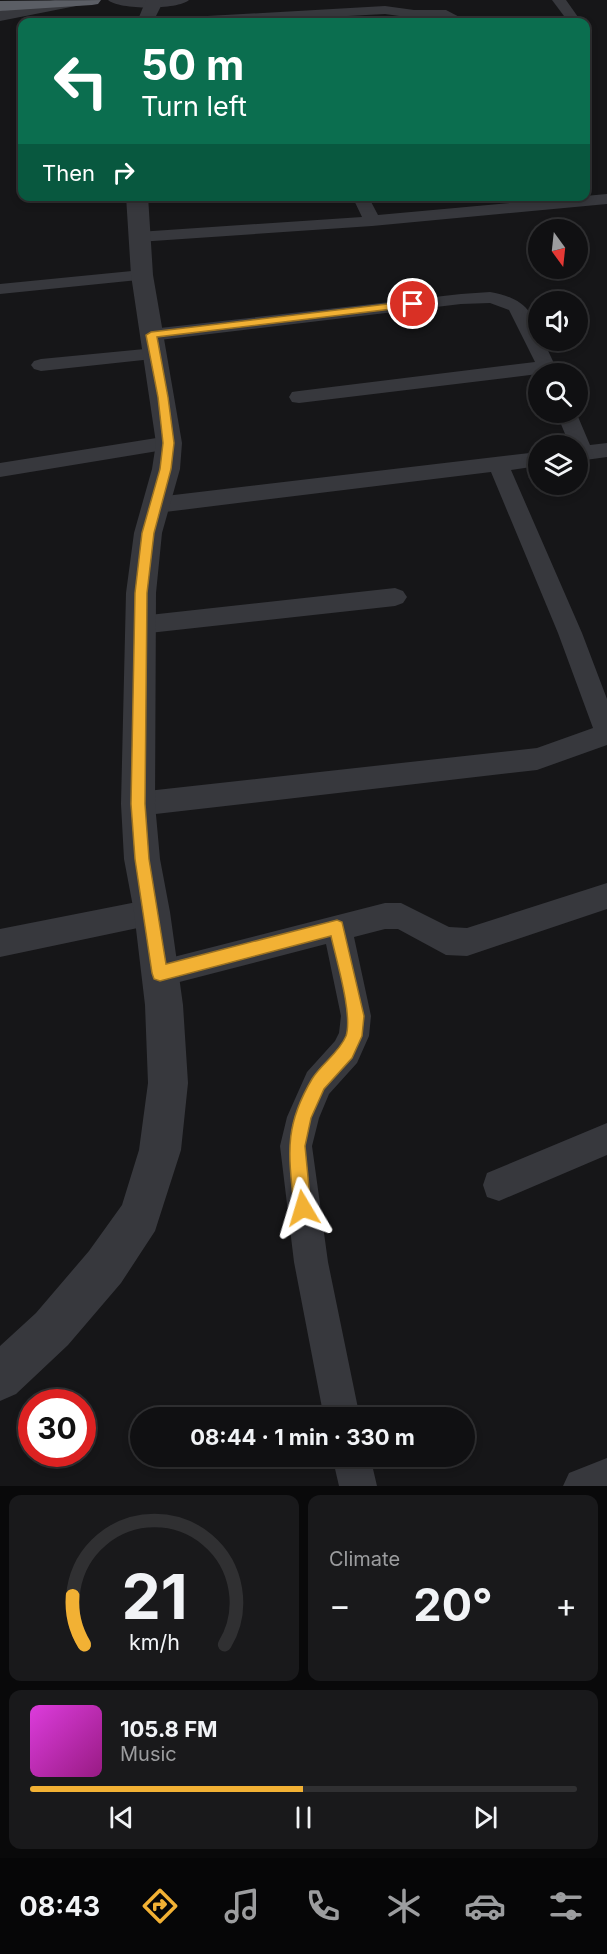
<!DOCTYPE html>
<html lang="en">
<head>
<meta charset="utf-8">
<style>
  :root { --surface:#101012; --page:#19191b; --text:#f1f3f6; --muted:#9c9d9f; --line:#303032; --accent:#f2b134 }
  body { margin:0; font-family:Inter,sans-serif; background:var(--page); color:var(--text); height:100vh; display:flex; flex-direction:column; font-size:22px; white-space:nowrap }
  * { box-sizing:border-box; margin:0 }
  p { font-size:20px; color:var(--muted) }
  .icon { flex:none; width:33px; height:33px; fill:none; stroke:currentColor; stroke-width:2; stroke-linecap:round; stroke-linejoin:round }
  .map { position:relative; height:1486px; overflow:hidden }
  .side { display:flex; flex-direction:column; gap:9px; padding:9px; background:#09090a; flex:1 }
  .side>* { flex:none }
  .hud { position:absolute; left:18px; top:18px; width:572px; height:183px; border-radius:12px; box-shadow:0 3px 9px #0003,0 0 0 2px var(--line); background:#0b6e4f; color:#fff; overflow:hidden }
  .needle { width:39px; rotate:165deg }
  .buttons { position:absolute; left:528px; top:219px; display:grid; gap:12px }
  .buttons a { display:grid; place-items:center; width:60px; height:60px; border-radius:50%; background:var(--surface); box-shadow:0 3px 9px #0003,0 0 0 2px var(--line); font-size:30px }
  .speed { position:absolute; left:18px; top:1389px; display:flex; gap:12px; font-size:30px; font-weight:700; text-align:center }
  .speed>* { display:grid; place-content:center; width:78px; height:78px; border-radius:50%; background:var(--surface); box-shadow:0 3px 9px #0003,0 0 0 2px var(--line); line-height:1 }
  .speed .limit { border:9px solid #d22; background:#fff; color:#111 }
  .pin { position:absolute; display:grid; place-items:center; width:51px; height:51px; color:#fff; margin:-26px; border:3px solid #fff; border-radius:50%; box-shadow:0 2px 6px #0007 }
  .me { position:absolute; width:66px; margin:-33px; rotate:353deg; stroke-linejoin:round; filter:drop-shadow(0 0 4px #0008) }
  .turn { display:flex; align-items:center; gap:21px; height:126px; padding:0 24px; font-size:27px }
  .turn .icon { width:78px; height:78px; stroke-width:2.5 }
  .turn b { display:block; font-size:42px; line-height:51px }
  .then { display:flex; align-items:center; height:57px; padding:0 24px; background:#0003; gap:12px; font-size:22px }
  .big { font-size:45px; font-weight:700; line-height:1.1 }
  .side .widget { flex:1; display:flex; flex-direction:column; justify-content:center; gap:9px; min-width:0; padding:0 21px; border-radius:12px; background:var(--page) }
  .side .dial { align-items:center; gap:0 }
  .dial svg { height:156px; overflow:visible; fill:none; stroke:var(--line); stroke-width:7; stroke-linecap:round; text-anchor:middle }
  .dial text { fill:var(--text); stroke:none }
  .song { display:flex; align-items:center; gap:18px }
  .cover { width:72px; height:72px; border-radius:9px; background:linear-gradient(135deg,hsl(300 70% 55%),hsl(310 70% 35%)) }
  .played { height:6px; border-radius:3px; background:linear-gradient(90deg,var(--accent) 50%,var(--line) 50%) }
  .keys { display:flex; justify-content:space-around; direction:ltr }
  .heat { display:flex; justify-content:space-between; align-items:center; font-size:33px; direction:ltr }
  .side .tiles { flex:1; display:grid; gap:9px; grid-template-columns:1fr 1fr }
  .widget:last-child { grid-column:span 2 }
  .trip { position:absolute; left:130px; top:1407px; width:345px; height:60px; border-radius:30px; background:var(--surface); box-shadow:0 3px 9px #0003,0 0 0 2px var(--line); font-weight:700; line-height:60px; text-align:center }
  .tabs { display:flex; height:96px; justify-content:space-around; align-items:center; background:#060607; color:var(--muted) }
  .tabs .icon { width:42px; height:42px }
  .tabs .active { color:var(--accent) }
  .tabs b { font-size:27px; color:var(--text) }
  .map>svg:first-child { display:block }
  .lines { fill:none; stroke-linecap:round; stroke-linejoin:round }
  .minor { fill:#37383d; fill-rule:evenodd }
  .tertiary { fill:#37383d; fill-rule:evenodd }
  .trunk { fill:#5b5e65; fill-rule:evenodd }
  .route { fill:#f2b134; stroke:#9d7322; stroke-width:1.5 }
</style>
</head>
<body>
<div class="map">
<svg width="607" height="1486" viewBox="0 0 607 1486">
  <rect width="100%" height="100%" fill="#161618"/>
  <g class="lines">
    <path class="minor" d="M108,0h81c-11,10 -70,10 -81,0z
      M552,0h14l12,17c-5,7 -12,5 -20,5l6,-6z
      M385,6l29,4h32l23,12h-16l-9,-4h-30l-29,-4 -150,8h-70l7,-4z
      M607,194v10l-235,22 -234,16 -6,-1 -3,-4 3,-4 6,-1 224,-15 -10,-21h16l10,19z
      M142,270l6,1 3,4 -3,4 -148,15v-10z
      M490,292c27,4 48,18 48,48h5l16,34h-21l-239,29 -7,-1 -3,-5 3,-5 7,-1 236,-29 -26,-52 -19,-7 -29,1 -310,37 -7,-2 -2,-4 2,-4 7,-2 310,-35z
      M155,348l7,2 3,4 -3,4 -121,13 -7,-2 -3,-4 3,-4 7,-2z
      M556,412h20l14,33 17,-2v14l-29,4v-15h-8z
      M169,436l7,2 3,5 -3,5 -176,29v-14z
      M538,452v14l-27,4 71,163 25,66v46l-70,25 -399,46 -9,-4 -4,-8 4,-8 9,-4 399,-44 56,-20 -35,-95 -67,-161 -334,41 -8,-3 -3,-5 3,-5 8,-3z
      M395,588l8,3 4,6 -4,6 -8,3 -255,28 -8,-2 -4,-7 4,-7 8,-2z
      M607,883v26l-140,47 -21,-1 -48,-26h-13l-31,8 17,79 -2,20 -12,27 -28,31 -10,24 -7,28 16,116 32,156h-36l-30,-156 -14,-116 7,-29 20,-45 28,-31 4,-8 2,-17 -15,-72 -166,43 -10,-4 -5,-10 5,-10 235,-60h16l48,24 18,1z
      M152,899l10,4 4,9 -4,9 -10,4 -152,32v-28z
      M607,1123v32l-108,46 -12,-4 -4,-12 4,-12z
      M332,1456h38l7,30h-38z
      M607,1458v28h-44l6,-13z"/>
    <path class="tertiary" d="M55,0l30,1 -3,4 -6,1 -76,15v-10z
      M146,0h18l-11,22h-16z
      M126,196h22l5,79 29,168 -2,26 -18,64 -6,60 -1,211 5,55 10,53 13,93 5,78 -7,67 -26,81 -34,52 -53,62 -52,49 -16,7v-55l36,-33 53,-62 33,-46 17,-55 9,-67 -3,-78 -11,-93 -10,-53 -3,-55 5,-211 8,-60 18,-64 4,-26 -25,-168z"/>
    <path class="trunk" d="M101,0l-3,4 -6,1 -92,6v-10z"/>
  </g>
  <path class="route" d="M413,301l5,3 -1,2 -260,31 11,60 6,46 -3,26 -17,64 -7,60 -2,211 4,55 17,105 171,-44 5,2 22,94 -2,20 -10,22 -28,31 -13,29 -6,28 6,62 -2,6 -6,3 -7,-3 -2,-6c-5,-53 -11,-80 18,-129 9,-15 27,-26 34,-43 7,-21 -10,-77 -15,-100l-171,45 -6,-2 -2,-6 -17,-114 -4,-55 4,-211 7,-60 18,-64 3,-26 -5,-46 -12,-62 5,-3z"/>
</svg>
<div class="buttons">
<a><svg class="needle" viewBox="-14 -14 28 28"><path d="M0-13l5 13h-10z" fill="#e53935"/><path d="M0 13l5-13h-10z" fill="#9c9d9f"/></svg></a>
<a><svg class="icon" aria-label="sound" viewBox="0 0 24 24"><path d="M4 9h4l5-4v14l-5-4H4zM17 9q2 3 0 6"/></svg></a>
<a><svg class="icon" aria-label="search" viewBox="0 0 24 24"><circle cx="10" cy="10" r="6"/><path d="M15 15l6 6"/></svg></a>
<a><svg class="icon" aria-label="layers" viewBox="0 0 24 24"><path d="M12 4l9 5-9 5-9-5zM3 14l9 5 9-5"/></svg></a>
</div>
<div class="speed"><div class="limit">30</div></div>
<div class="pin" style="left:413px;top:304px;background:#d93025"><svg class="icon" aria-label="arrive" viewBox="0 0 24 24"><path d="M6 21V4h12l-3 4 3 4H6"/></svg></div>
<svg class="me" style="left:303px;top:1208px" viewBox="-20 -20 40 40"><path d="M0-17L14 15 0 8-14 15z" fill="#f2b134" stroke="#fff" stroke-width="4"/></svg>
<div class="trip">08:44 · 1 min · 330 m</div>
<div class="hud">
<div class="turn"><svg class="icon" aria-label="left" viewBox="0 0 24 24"><path d="M17 20v-9H6M10 6l-5 5 5 5"/></svg><div><b>50 m</b>Turn left</div></div>
<div class="then">Then<svg class="icon" aria-label="right" viewBox="0 0 24 24"><path d="M7 20v-9h11M14 6l5 5-5 5"/></svg></div>
</div>
</div>
<section class="side">
<div class="tiles">
<div class="widget dial"><svg viewBox="0 0 100 80">
<path d="M14 69A42 42 0 1 1 86 69"/>
<path d="M14 69A42 42 0 0 1 8 44" stroke="#f2b134"/>
<text x="50" y="56" font-size="32" font-weight="700">21</text>
<text x="50" y="72" font-size="11">km/h</text>
</svg></div>
<div class="widget"><p>Climate</p>
<div class="heat"><a>−</a><b class="big">20°</b><a>+</a></div>
</div>
<div class="widget">
<div class="song"><i class="cover"></i><div><b>105.8 FM</b><p>Music</p></div></div>
<div class="played"></div>
<div class="keys"><svg class="icon" aria-label="previous" viewBox="0 0 24 24"><path d="M18 5L8 12l10 7zM5 5v14"/></svg><svg class="icon" aria-label="pause" viewBox="0 0 24 24"><path d="M8 5v14M16 5v14"/></svg><svg class="icon" aria-label="next" viewBox="0 0 24 24"><path d="M6 5l10 7-10 7zM19 5v14"/></svg></div>
</div>
</div>
</section>
<nav class="tabs">
<b>08:43</b>
<svg class="icon active" aria-label="directions" viewBox="0 0 24 24"><path d="M12 3l9 9-9 9-9-9zM9 14v-3h6M13 9l2 2-2 2"/></svg>
<svg class="icon" aria-label="music" viewBox="0 0 24 24"><path d="M9 18V5l10-2v13"/><circle cx="6" cy="18" r="3"/><circle cx="16" cy="16" r="3"/></svg>
<svg class="icon" aria-label="phone" viewBox="0 0 24 24"><path d="M5 4h4l2 5-3 2q2 4 5 5l2-3 5 2v4C11 20 4 13 5 4z"/></svg>
<svg class="icon" aria-label="climate" viewBox="0 0 24 24"><path d="M12 3v18M4 7l16 10M4 17L20 7"/></svg>
<svg class="icon" aria-label="car" viewBox="0 0 24 24"><path d="M5 17H2v-5l4-1 3-4h7l3 4 3 1v5h-3M9 17h6M6 11h13"/><circle cx="7" cy="17" r="2"/><circle cx="17" cy="17" r="2"/></svg>
<svg class="icon" aria-label="filters" viewBox="0 0 24 24"><path d="M4 7h16M4 17h16"/><circle cx="9" cy="7" r="2"/><circle cx="15" cy="17" r="2"/></svg>
</nav>
</body>
</html>
